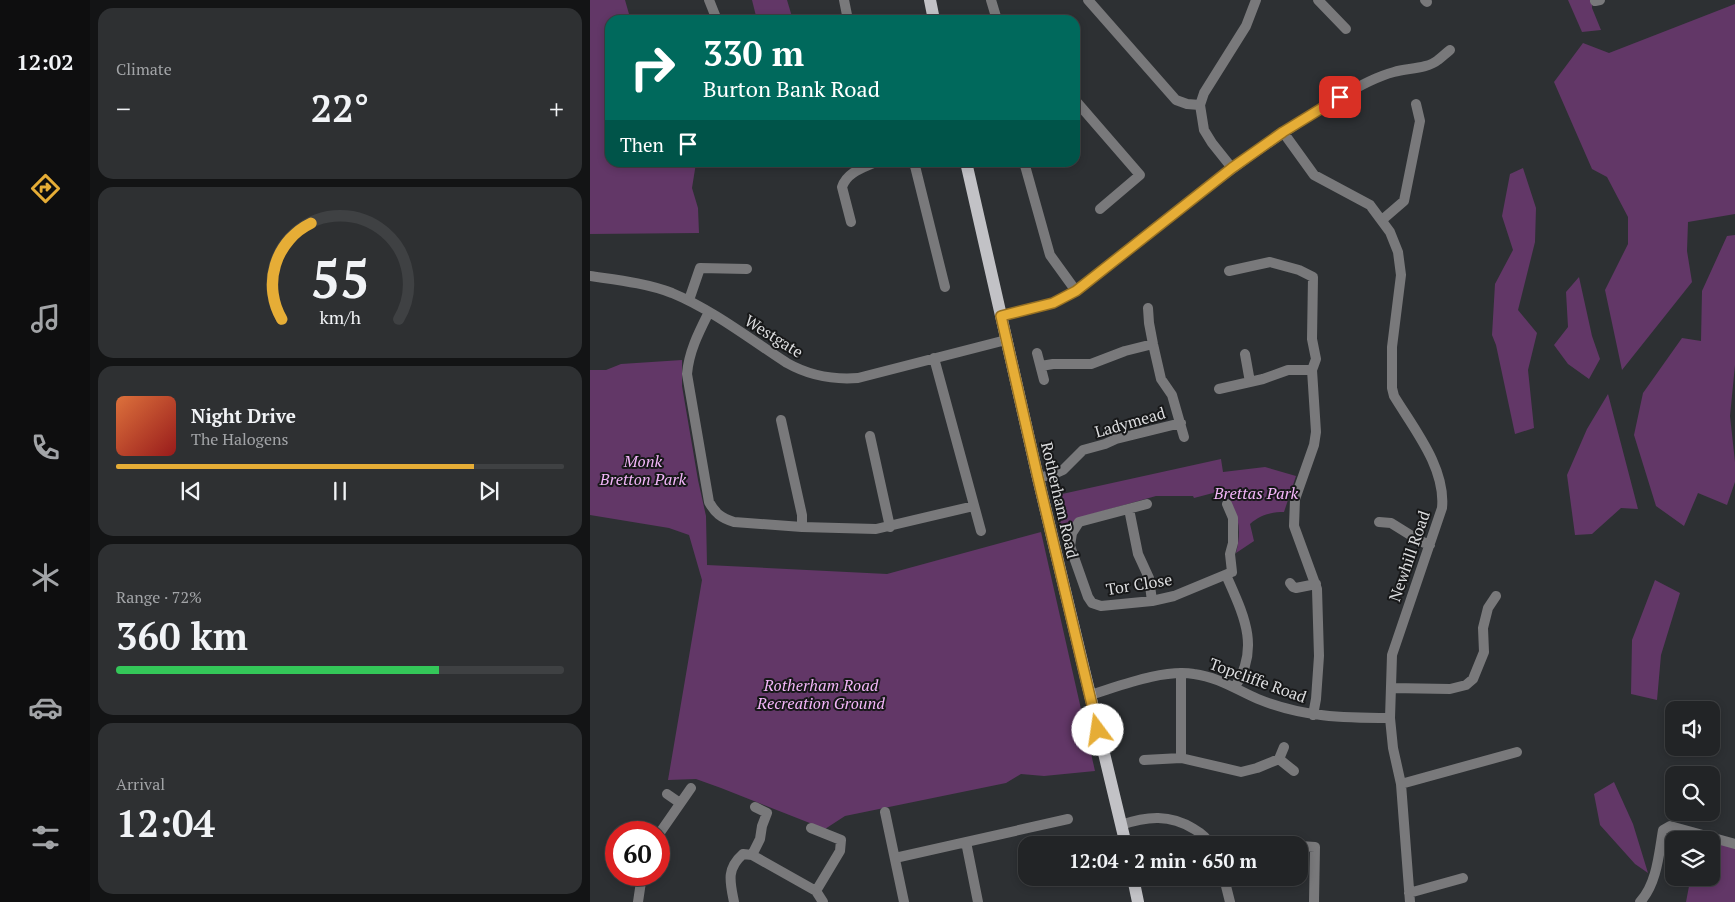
<!DOCTYPE html>
<html lang="en">
<head>
<meta charset="utf-8">
<style>
  :root { --surface:#222426; --page:#2e3032; --text:#f1f3f6; --muted:#a2a4a7; --line:#3f4143; --accent:#e6ad36 }
  body { margin:0; font-family:"PT Serif",serif; background:var(--page); color:var(--text); height:100vh; display:flex; flex-direction:column; font-size:19px; white-space:nowrap }
  * { box-sizing:border-box; margin:0 }
  p { font-size:16px; color:var(--muted) }
  .icon { flex:none; width:28px; height:28px; fill:none; stroke:currentColor; stroke-width:2; stroke-linecap:round; stroke-linejoin:round }
  .map { position:relative; flex:1; overflow:hidden }
  .details { display:flex; flex-direction:column; gap:8px; padding:8px; background:#131415; width:500px }
  .details>* { flex:none }
  .top-card { position:absolute; left:15px; top:15px; width:475px; height:152px; border-radius:15px; box-shadow:0 2px 8px #0003,0 0 0 1px var(--line); background:#00695c; color:#fff; overflow:hidden }
  .fabs { position:absolute; left:1075px; top:701px; display:grid; gap:10px }
  .fabs a { display:grid; place-items:center; width:55px; height:55px; border-radius:10px; background:var(--surface); box-shadow:0 2px 8px #0003,0 0 0 1px var(--line); font-size:25px }
  .speed { position:absolute; left:15px; top:821px; display:flex; gap:10px; font-size:25px; font-weight:700; text-align:center }
  .speed>* { display:grid; place-content:center; width:65px; height:65px; border-radius:50%; background:var(--surface); box-shadow:0 2px 8px #0003,0 0 0 1px var(--line); line-height:1 }
  .speed .limit { border:8px solid #d22; background:#fff; color:#111 }
  .pin { position:absolute; display:grid; place-items:center; width:42px; height:42px; color:#fff; margin:-21px; border-radius:10px; box-shadow:0 2px 8px #0006 }
  .me { position:absolute; width:55px; margin:-28px; rotate:346deg; stroke-linejoin:round; filter:drop-shadow(0 0 4px #0008) }
  .turn { display:flex; align-items:center; gap:18px; height:105px; padding:0 15px; font-size:22px }
  .turn .icon { width:65px; height:65px; stroke-width:2.5 }
  .turn b { display:block; font-size:35px; line-height:42px }
  .then { display:flex; align-items:center; height:48px; padding:0 15px; background:#0003; gap:10px; font-size:19px }
  .big { font-size:38px; font-weight:700; line-height:1.1 }
  .details .tile { flex:1; display:flex; flex-direction:column; justify-content:center; gap:8px; min-width:0; padding:0 18px; border-radius:15px; background:var(--page) }
  .details .dial { align-items:center; gap:0 }
  .dial svg { height:130px; overflow:visible; fill:none; stroke:var(--line); stroke-width:7; stroke-linecap:round; text-anchor:middle }
  .dial text { fill:var(--text); stroke:none }
  .song { display:flex; align-items:center; gap:15px }
  .cover { width:60px; height:60px; border-radius:8px; background:linear-gradient(135deg,hsl(20 70% 55%),hsl(0 70% 35%)) }
  .played { height:5px; border-radius:2px; background:linear-gradient(90deg,var(--accent) 80%,var(--line) 80%) }
  .keys { display:flex; justify-content:space-around; direction:ltr }
  .heat { display:flex; justify-content:space-between; align-items:center; font-size:28px; direction:ltr }
  .charge { height:8px; border-radius:4px; background:linear-gradient(90deg,#34c759 72%,var(--line) 0) }
  .trip { position:absolute; left:428px; top:836px; width:290px; height:50px; border-radius:15px; background:var(--surface); box-shadow:0 2px 8px #0003,0 0 0 1px var(--line); font-weight:700; line-height:50px; text-align:center }
  main { display:flex; flex:1; min-height:0 }
  .tab-bar { display:flex; flex-direction:column; width:90px; justify-content:space-around; align-items:center; background:#0e0e0f; color:var(--muted) }
  .tab-bar .icon { width:35px; height:35px }
  .tab-bar .on { color:var(--accent) }
  .tab-bar b { font-size:22px; color:var(--text) }
  .map>svg:first-child { display:block }
  .green { fill:#623767 }
  .lines { fill:none; stroke-linecap:round; stroke-linejoin:round }
  .minor { stroke:#79797b; stroke-width:10 }
  .primary { stroke:#c2c2c6; stroke-width:12 }
  .route-casing { stroke:#967023; stroke-width:12 }
  .route { stroke:#e6ad36; stroke-width:9 }
  .labels { text-anchor:middle; dominant-baseline:central; stroke-width:4; stroke-linejoin:round; paint-order:stroke }
  .street-label { font-size:16px; fill:#dcdddf; stroke:#171819 }
  .park-label { font-size:16px; font-style:italic; fill:#f3b6f9; stroke:#171819 }
</style>
</head>
<body>
<main>
<nav class="tab-bar">
<b>12:02</b>
<svg class="icon on" aria-label="directions" viewBox="0 0 24 24"><path d="M12 3l9 9-9 9-9-9zM9 14v-3h6M13 9l2 2-2 2"/></svg>
<svg class="icon" aria-label="music" viewBox="0 0 24 24"><path d="M9 18V5l10-2v13"/><circle cx="6" cy="18" r="3"/><circle cx="16" cy="16" r="3"/></svg>
<svg class="icon" aria-label="phone" viewBox="0 0 24 24"><path d="M5 4h4l2 5-3 2q2 4 5 5l2-3 5 2v4C11 20 4 13 5 4z"/></svg>
<svg class="icon" aria-label="climate" viewBox="0 0 24 24"><path d="M12 3v18M4 7l16 10M4 17L20 7"/></svg>
<svg class="icon" aria-label="car" viewBox="0 0 24 24"><path d="M5 17H2v-5l4-1 3-4h7l3 4 3 1v5h-3M9 17h6M6 11h13"/><circle cx="7" cy="17" r="2"/><circle cx="17" cy="17" r="2"/></svg>
<svg class="icon" aria-label="filters" viewBox="0 0 24 24"><path d="M4 7h16M4 17h16"/><circle cx="9" cy="7" r="2"/><circle cx="15" cy="17" r="2"/></svg>
</nav>
<section class="details">
<div class="tile"><p>Climate</p>
<div class="heat"><a>−</a><b class="big">22°</b><a>+</a></div>
</div>
<div class="tile dial"><svg viewBox="0 0 100 80">
<path d="M14 69A42 42 0 1 1 86 69"/>
<path d="M14 69A42 42 0 0 1 32 10" stroke="#e6ad36"/>
<text x="50" y="56" font-size="32" font-weight="700">55</text>
<text x="50" y="72" font-size="11">km/h</text>
</svg></div>
<div class="tile">
<div class="song"><i class="cover"></i><div><b>Night Drive</b><p>The Halogens</p></div></div>
<div class="played"></div>
<div class="keys"><svg class="icon" aria-label="previous" viewBox="0 0 24 24"><path d="M18 5L8 12l10 7zM5 5v14"/></svg><svg class="icon" aria-label="pause" viewBox="0 0 24 24"><path d="M8 5v14M16 5v14"/></svg><svg class="icon" aria-label="next" viewBox="0 0 24 24"><path d="M6 5l10 7-10 7zM19 5v14"/></svg></div>
</div>
<div class="tile"><p>Range · 72%</p><b class="big">360 km</b><div class="charge"></div></div>
<div class="tile"><p>Arrival</p><b class="big">12:04</b></div>
</section>
<div class="map">
<svg width="1145" height="902" viewBox="0 0 1145 902">
  <rect width="100%" height="100%" fill="#2d3033"/>
  <path class="green" d="M0,0h35l4,14 -6,6h-13v142l86,1 -4,25 6,20 1,25 -109,1z
    M162,0h35l6,20h-36z
    M978,0h24v8l9,22 -19,2z
    M1145,4v210l-47,8 -1,29 5,31 -70,88 -17,-80 23,-46v-27l-21,-40 -15,-8 -38,-87 29,-39 26,10z
    M933,168l13,40 -1,34 -17,68 19,23 -9,37 6,58 -19,6 -19,-89 -4,-10 3,-51 18,-34 -11,-34 8,-42z
    M1145,235v130l-5,51 5,46v20l-8,23 -29,-12 -14,33 -28,-20 -22,-71 9,-42 39,-55 19,3 1,-50 25,-55z
    M989,277l13,59 8,23 -11,20 -21,-15 -14,-19 14,-18 -2,-35z
    M92,360v26l16,94 8,36 1,49 180,9 154,-42 54,239 -51,5 -23,-2 -15,9 -161,33 -20,13 -104,-41 -25,-9 -28,1 34,-200 -13,-45 -20,-7 -79,-13v-145h16l15,-6z
    M1018,394l30,115 -17,-1 -29,26 -17,1 -8,-60 20,-46z
    M631,459l2,13 42,-5 31,9 -12,36c-13,0 -24,3 -34,12l4,17 -18,12c7,-28 1,-43 -15,-66l-8,6 -19,5 -1,-2h-37l-71,20 -13,7 -9,16 -10,-43z
    M1065,580l25,13 -19,62 -4,45 -26,-6 1,-54z
    M1024,782l19,42 15,49 -13,-9 -35,-39 -6,-31z
    M1121,841l24,7v54h-49l4,-21 13,3 1,-6h7z"/>
  <g class="lines">
    <path class="minor" d="M119,0l8,20
      M254,0l4,20
      M401,0l6,20
      M498,0l88,100 11,4 13,1
      M728,0l28,29
      M835,0l2,2
      M1005,1l5,-1
      M485,100l65,75 -40,34
      M693,132l31,43 56,30 20,27 8,20 3,23 -9,72v41l2,8c20,33 52,72 48,112l-50,147 -2,63 3,30 8,36 9,118
      M324,162l31,125
      M434,162l26,93 26,36
      M642,168l-20,-25 -8,-13 -4,-25 4,-12 42,-67 10,-26
      M792,220l22,-19 16,-80 -4,-17
      M261,222l-9,-35c5,-15 21,-19 34,-25
      M639,271l41,-9 29,8 14,7 -1,62 4,20 -4,11 4,62 -2,13 -19,54 -1,27 23,63 2,67 -3,43 -3,16
      M0,276c27,4 56,7 82,17 41,17 78,46 115,70 23,13 45,17 71,15l148,-38
      M99,300l11,-32 47,1
      M558,308l1,15 4,21 8,35 11,16 12,42
      M119,312c-10,20 -20,39 -22,62l22,128c6,11 12,16 25,20l68,5 74,2 98,-23
      M411,316l52,-13 23,-12c85,-67 169,-138 263,-193 18,-11 36,-21 55,-26 14,-4 33,-3 44,-12 4,-3 8,-7 12,-10
      M447,353l7,27
      M655,354l5,28
      M344,358l47,173
      M451,366l12,-2h38l34,-13 28,-7
      M629,389l44,-10 25,-9h24
      M191,420l21,95v12
      M280,436l20,91
      M448,478l16,-4 9,-4 20,-20 22,-6 11,-5 65,-16
      M557,504l-68,18 -7,11 -2,13 18,51 4,6 9,3 51,-5 22,-5 58,-24 -2,-18 3,-11v-25l-6,-14
      M539,509l9,45 11,24 3,23
      M789,522l12,1 29,18 10,4
      M636,575c17,39 35,72 9,112
      M700,583l3,4 3,1 20,-4
      M591,673v85
      M801,688l59,1 16,-4 7,-6 11,-27 -1,-24 5,-20 8,-12
      M500,695c30,-9 73,-26 104,-21 24,3 43,16 64,25 44,18 85,19 132,19
      M689,759l15,12
      M554,760l37,-2 60,14 16,-4 22,-9 5,-12
      M811,784l116,-32
      M77,794l13,9
      M295,812l19,90
      M531,825c26,-9 49,-11 73,4 7,4 13,9 17,16
      M221,828l30,12 -1,11 -24,40
      M69,834l32,-46
      M376,842l12,60
      M710,846l15,1 -1,55
      M162,855l8,-16 2,-13 5,-13 -12,-6
      M305,858l173,-39
      M634,878l6,24
      M819,893l54,-15
      M48,902l4,-27
      M144,902c-4,-20 -8,-33 9,-48l9,1 64,36 7,11
      M1050,902c17,-18 19,-49 23,-72l7,-4 65,18"/>
    <path class="primary" d="M340,0l4,20
      M376,162l72,316 88,367
      M543,878l5,24"/>
  </g>
  <g class="lines">
    <g class="route-casing">
      <path id="route" d="M508,730l-60,-252 -37,-162 52,-13 23,-12 156,-123 51,-36 57,-35"/>
    </g>
    <use href="#route" class="route"/>
  </g>
  <g class="labels">
    <g class="street-label">
      <text transform="translate(184 336) rotate(32)">Westgate</text>
      <text transform="translate(540 422) rotate(-16)">Ladymead</text>
      <text transform="translate(470 500) rotate(77)">Rotherham Road</text>
      <text transform="translate(819 556) rotate(-71)">Newhill Road</text>
      <text transform="translate(549 584) rotate(-9)">Tor Close</text>
      <text transform="translate(668 680) rotate(20)">Topcliffe Road</text>
    </g>
    <g class="park-label">
      <text x="53" y="461">Monk<tspan x="53" dy="18">Bretton Park</tspan></text>
      <text x="666" y="493">Brettas Park</text>
      <text x="231" y="685">Rotherham Road<tspan x="231" dy="18">Recreation Ground</tspan></text>
    </g>
  </g>
</svg>
<div class="fabs">
<a><svg class="icon" aria-label="sound" viewBox="0 0 24 24"><path d="M4 9h4l5-4v14l-5-4H4zM17 9q2 3 0 6"/></svg></a>
<a><svg class="icon" aria-label="search" viewBox="0 0 24 24"><circle cx="10" cy="10" r="6"/><path d="M15 15l6 6"/></svg></a>
<a><svg class="icon" aria-label="layers" viewBox="0 0 24 24"><path d="M12 4l9 5-9 5-9-5zM3 14l9 5 9-5"/></svg></a>
</div>
<div class="speed"><div class="limit">60</div></div>
<div class="pin" style="left:750px;top:97px;background:#d93025"><svg class="icon" aria-label="arrive" viewBox="0 0 24 24"><path d="M6 21V4h12l-3 4 3 4H6"/></svg></div>
<svg class="me" style="left:508px;top:730px" viewBox="-20 -20 40 40"><circle r="19" fill="#fff"/><path d="M0-13L10 11 0 6-10 11z" fill="#e6ad36"/></svg>
<div class="trip">12:04 · 2 min · 650 m</div>
<div class="top-card">
<div class="turn"><svg class="icon" aria-label="right" viewBox="0 0 24 24"><path d="M7 20v-9h11M14 6l5 5-5 5"/></svg><div><b>330 m</b>Burton Bank Road</div></div>
<div class="then">Then<svg class="icon" aria-label="arrive" viewBox="0 0 24 24"><path d="M6 21V4h12l-3 4 3 4H6"/></svg></div>
</div>
</div>
</main>
</body>
</html>
